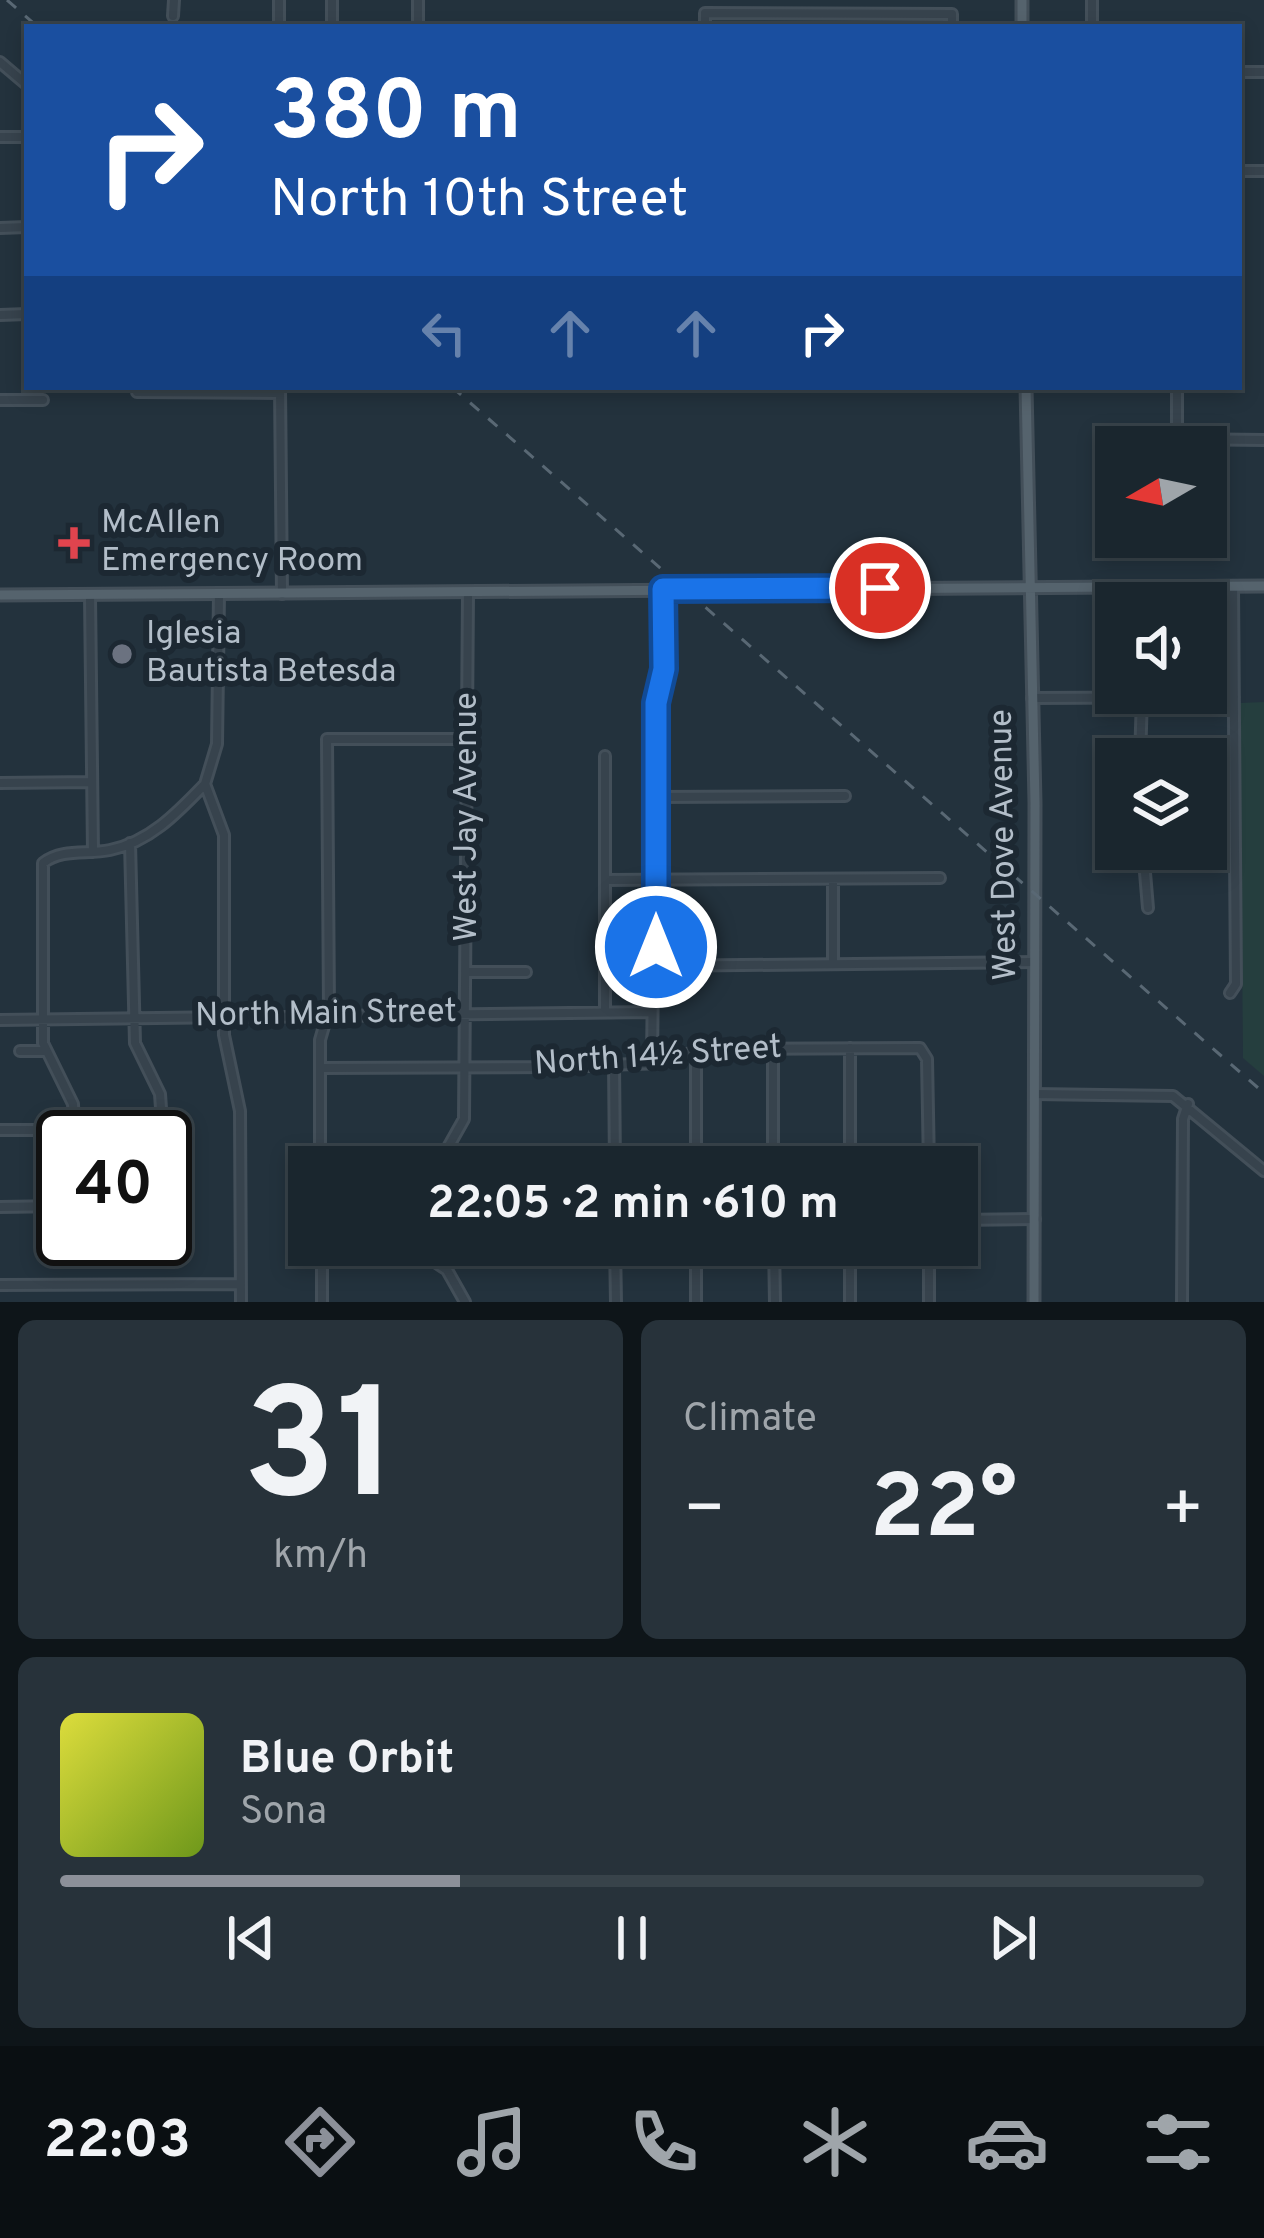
<!DOCTYPE html>
<html lang="en">
<head>
<meta charset="utf-8">
<style>
  :root { --surface:#1a262e; --page:#27323a; --text:#f1f3f6; --muted:#9fa5aa; --line:#38434a; --accent:#8c9099 }
  body { margin:0; font-family:Overpass,sans-serif; background:var(--page); color:var(--text); height:100vh; display:flex; flex-direction:column; font-size:45px; white-space:nowrap }
  * { box-sizing:border-box; margin:0 }
  p { font-size:39px; color:var(--muted) }
  .icon { flex:none; width:66px; height:66px; fill:none; stroke:currentColor; stroke-width:2; stroke-linecap:round; stroke-linejoin:round }
  .map { position:relative; height:1302px; overflow:hidden }
  .drawer { display:flex; flex-direction:column; gap:18px; padding:18px; background:#0e1519; flex:1 }
  .drawer>* { flex:none }
  .banner { position:absolute; left:24px; top:24px; width:1218px; height:366px; border-radius:0px; box-shadow:0 6px 18px #0003,0 0 0 3px var(--line); background:#1a4fa0; color:#fff; overflow:hidden }
  .needle { width:78px; rotate:261deg }
  .controls { position:absolute; left:1095px; top:426px; display:grid; gap:24px }
  .controls a { display:grid; place-items:center; width:132px; height:132px; border-radius:0px; background:var(--surface); box-shadow:0 6px 18px #0003,0 0 0 3px var(--line); font-size:60px }
  .speed { position:absolute; left:36px; top:1110px; display:flex; gap:24px; font-size:60px; font-weight:700; text-align:center }
  .speed>* { display:grid; place-content:center; width:156px; height:156px; border-radius:50%; background:var(--surface); box-shadow:0 6px 18px #0003,0 0 0 3px var(--line); line-height:1 }
  .speed .limit { border:6px solid #111; border-radius:18px; background:#fff; color:#111 }
  .pin { position:absolute; display:grid; place-items:center; width:102px; height:102px; color:#fff; margin:-51px; border:6px solid #fff; border-radius:50%; box-shadow:0 3px 12px #0007 }
  .me { position:absolute; width:132px; margin:-66px; rotate:0deg; stroke-linejoin:round; filter:drop-shadow(0 0 9px #0008) }
  .turn { display:flex; align-items:center; gap:42px; height:252px; padding:0 48px; font-size:54px }
  .turn .icon { width:156px; height:156px; stroke-width:2.5 }
  .turn b { display:block; font-size:84px; line-height:102px }
  .lanes { display:flex; align-items:center; height:114px; padding:0 48px; background:#0003; justify-content:center; gap:60px; direction:ltr }
  .lanes .off { opacity:.35 }
  .big { font-size:90px; font-weight:700; line-height:1.1 }
  .drawer .tile { flex:1; display:flex; flex-direction:column; justify-content:center; gap:18px; min-width:0; padding:0 42px; border-radius:18px; background:var(--page) }
  .drawer .dial { align-items:center; gap:0 }
  .dial b { font-size:156px; line-height:1 }
  .song { display:flex; align-items:center; gap:36px }
  .cover { width:144px; height:144px; border-radius:18px; background:linear-gradient(135deg,hsl(60 70% 55%),hsl(80 70% 35%)) }
  .played { height:12px; border-radius:6px; background:linear-gradient(90deg,var(--accent) 35%,var(--line) 35%) }
  .keys { display:flex; justify-content:space-around; direction:ltr }
  .heat { display:flex; justify-content:space-between; align-items:center; font-size:66px; direction:ltr }
  .drawer .tiles { flex:1; display:grid; gap:18px; grid-template-columns:1fr 1fr }
  .tile:last-child { grid-column:span 2 }
  .trip { position:absolute; left:288px; top:1146px; width:690px; height:120px; border-radius:0px; background:var(--surface); box-shadow:0 6px 18px #0003,0 0 0 3px var(--line); font-weight:700; line-height:120px; text-align:center }
  .tabs { display:flex; height:192px; justify-content:space-around; align-items:center; background:#0a0f12; color:var(--muted) }
  .tabs .icon { width:84px; height:84px }
  .tabs .selected { color:var(--accent) }
  .tabs b { font-size:54px; color:var(--text) }
  .map>svg:first-child { display:block }
  .green { fill:#253e3e }
  .lines { fill:none; stroke-linecap:round; stroke-linejoin:round }
  .minor-casing { stroke:#434f59; stroke-width:14 }
  .major-casing { stroke:#434f59; stroke-width:15 }
  .minor { stroke:#37434d; stroke-width:8 }
  .major { stroke:#55636d; stroke-width:9 }
  .rail { stroke:#596874; stroke-width:3; stroke-dasharray:12 12; stroke-linecap:butt }
  .route-casing { stroke:#114b97; stroke-width:30 }
  .route { stroke:#1a73e8; stroke-width:21 }
  .health-dot { fill:#e0444e; stroke:#1c2832; stroke-width:4.5 }
  .worship-dot { fill:#6b7280; stroke:#1c2832; stroke-width:4.5 }
  .labels { text-anchor:middle; dominant-baseline:central; stroke-width:12; stroke-linejoin:round; paint-order:stroke }
  .poi-label { font-size:33px; fill:#b3bec9; stroke:#1c2832; text-anchor:start }
  .street-label { font-size:33px; fill:#b3bec9; stroke:#1c2832 }
</style>
</head>
<body>
<div class="map">
<svg width="1264" height="1302" viewBox="0 0 1264 1302">
  <rect width="100%" height="100%" fill="#23323d"/>
  <path class="green" d="M1264,702v374l-21,-18 -3,-355z"/>
  <g class="lines">
    <g class="minor-casing">
      <path id="minor" d="M279,0v27
        M332,0v27
        M418,0v27
        M1092,0v27
        M173,16l1,-16
        M705,27v-14l247,1v13
        M0,62l27,23
        M1239,72h25
        M0,137h27
        M1239,171h25
        M0,228l27,-1
        M0,315l27,-1
        M137,387v5l143,1
        M280,387l2,207
        M0,400h43
        M1177,439v-52
        M1144,447l33,-8 87,1
        M219,594l-2,150 -12,40 19,51v200l16,76 1,191
        M90,596l3,256
        M1032,698l202,-1
        M605,756v255
        M1140,759l2,-62
        M0,783l92,-1
        M656,797l189,-1
        M130,843l5,200 25,51 3,43
        M1143,849l5,59
        M605,880l335,-2
        M833,880v83
        M656,966l379,-4
        M468,972h58
        M1230,993l6,-9 -3,-397
        M0,1020l652,-8
        M773,1048v119
        M20,1051h26
        M614,1063l1,104
        M652,1063l4,-360 8,-34 -1,-79
        M320,1068l233,-1 109,-4 39,-14 219,-1 7,11 2,108
        M1034,1094l139,2 91,75
        M0,1130h74l-1,-26 -30,-61v-180c20,-15 44,-8 67,-13 40,-8 68,-38 95,-66
        M320,1162l108,-1 18,-10 18,-32 4,-526
        M320,1165v-125l9,-31 -2,-270h141
        M548,1167l22,-6h45
        M696,1167v-118
        M850,1167v-119
        M0,1207l63,-1
        M957,1220l78,-1
        M322,1245v57
        M538,1245l22,12 55,1
        M615,1245l1,57
        M696,1245v57
        M774,1245l1,57
        M850,1245v57
        M322,1258l110,2 15,10 18,32
        M0,1285l240,-1
        M929,1302v-57
        M1182,1302l1,-183 5,-15"/>
    </g>
    <g class="major-casing">
      <path id="major" d="M1022,0v27
        M1026,387l9,416 -1,499
        M0,595l1264,-9"/>
    </g>
    <use href="#minor" class="minor"/>
    <use href="#major" class="major"/>
    <path class="rail" d="M7,0l31,27
      M452,387l812,706"/>
  </g>
  <g class="lines">
    <g class="route-casing">
      <path id="route" d="M656,947v-244l8,-34 -1,-80 217,-1"/>
    </g>
    <use href="#route" class="route"/>
  </g>
  <path class="health-dot" d="M68 525h12v12h12v12h-12v12h-12v-12h-12v-12h12z"/>
  <circle class="worship-dot" cx="122" cy="654" r="12"/>
  <g class="labels">
    <g class="poi-label">
      <text x="101" y="524">McAllen<tspan x="101" dy="38">Emergency Room</tspan></text>
      <text x="146" y="635">Iglesia<tspan x="146" dy="38">Bautista Betesda</tspan></text>
    </g>
    <g class="street-label">
      <text transform="translate(468 817) rotate(-90)">West Jay Avenue</text>
      <text transform="translate(1005 845) rotate(-91)">West Dove Avenue</text>
      <text transform="translate(326 1015) rotate(-1)">North Main Street</text>
      <text transform="translate(658 1057) rotate(-4)">North 14½ Street</text>
    </g>
  </g>
</svg>
<div class="controls">
<a><svg class="needle" viewBox="-14 -14 28 28"><path d="M0-13l5 13h-10z" fill="#e53935"/><path d="M0 13l5-13h-10z" fill="#9fa5aa"/></svg></a>
<a><svg class="icon" aria-label="sound" viewBox="0 0 24 24"><path d="M4 9h4l5-4v14l-5-4H4zM17 9q2 3 0 6"/></svg></a>
<a><svg class="icon" aria-label="layers" viewBox="0 0 24 24"><path d="M12 4l9 5-9 5-9-5zM3 14l9 5 9-5"/></svg></a>
</div>
<div class="speed"><div class="limit">40</div></div>
<div class="pin" style="left:880px;top:588px;background:#d93025"><svg class="icon" aria-label="arrive" viewBox="0 0 24 24"><path d="M6 21V4h12l-3 4 3 4H6"/></svg></div>
<svg class="me" style="left:656px;top:947px" viewBox="-20 -20 40 40"><circle r="17" fill="#1a73e8" stroke="#fff" stroke-width="3"/><path d="M0-11L8 9 0 5-8 9z" fill="#fff"/></svg>
<div class="trip">22:05 · 2 min · 610 m</div>
<div class="banner">
<div class="turn"><svg class="icon" aria-label="right" viewBox="0 0 24 24"><path d="M7 20v-9h11M14 6l5 5-5 5"/></svg><div><b>380 m</b>North 10th Street</div></div>
<div class="lanes"><svg class="icon off" aria-label="left" viewBox="0 0 24 24"><path d="M17 20v-9H6M10 6l-5 5 5 5"/></svg><svg class="icon off" aria-label="ahead" viewBox="0 0 24 24"><path d="M12 20V5M6 11l6-6 6 6"/></svg><svg class="icon off" aria-label="ahead" viewBox="0 0 24 24"><path d="M12 20V5M6 11l6-6 6 6"/></svg><svg class="icon" aria-label="right" viewBox="0 0 24 24"><path d="M7 20v-9h11M14 6l5 5-5 5"/></svg></div>
</div>
</div>
<section class="drawer">
<div class="tiles">
<div class="tile dial"><b>31</b><p>km/h</p></div>
<div class="tile"><p>Climate</p>
<div class="heat"><a>−</a><b class="big">22°</b><a>+</a></div>
</div>
<div class="tile">
<div class="song"><i class="cover"></i><div><b>Blue Orbit</b><p>Sona</p></div></div>
<div class="played"></div>
<div class="keys"><svg class="icon" aria-label="previous" viewBox="0 0 24 24"><path d="M18 5L8 12l10 7zM5 5v14"/></svg><svg class="icon" aria-label="pause" viewBox="0 0 24 24"><path d="M8 5v14M16 5v14"/></svg><svg class="icon" aria-label="next" viewBox="0 0 24 24"><path d="M6 5l10 7-10 7zM19 5v14"/></svg></div>
</div>
</div>
</section>
<nav class="tabs">
<b>22:03</b>
<svg class="icon selected" aria-label="directions" viewBox="0 0 24 24"><path d="M12 3l9 9-9 9-9-9zM9 14v-3h6M13 9l2 2-2 2"/></svg>
<svg class="icon" aria-label="music" viewBox="0 0 24 24"><path d="M9 18V5l10-2v13"/><circle cx="6" cy="18" r="3"/><circle cx="16" cy="16" r="3"/></svg>
<svg class="icon" aria-label="phone" viewBox="0 0 24 24"><path d="M5 4h4l2 5-3 2q2 4 5 5l2-3 5 2v4C11 20 4 13 5 4z"/></svg>
<svg class="icon" aria-label="climate" viewBox="0 0 24 24"><path d="M12 3v18M4 7l16 10M4 17L20 7"/></svg>
<svg class="icon" aria-label="car" viewBox="0 0 24 24"><path d="M5 17H2v-5l4-1 3-4h7l3 4 3 1v5h-3M9 17h6M6 11h13"/><circle cx="7" cy="17" r="2"/><circle cx="17" cy="17" r="2"/></svg>
<svg class="icon" aria-label="filters" viewBox="0 0 24 24"><path d="M4 7h16M4 17h16"/><circle cx="9" cy="7" r="2"/><circle cx="15" cy="17" r="2"/></svg>
</nav>
</body>
</html>
